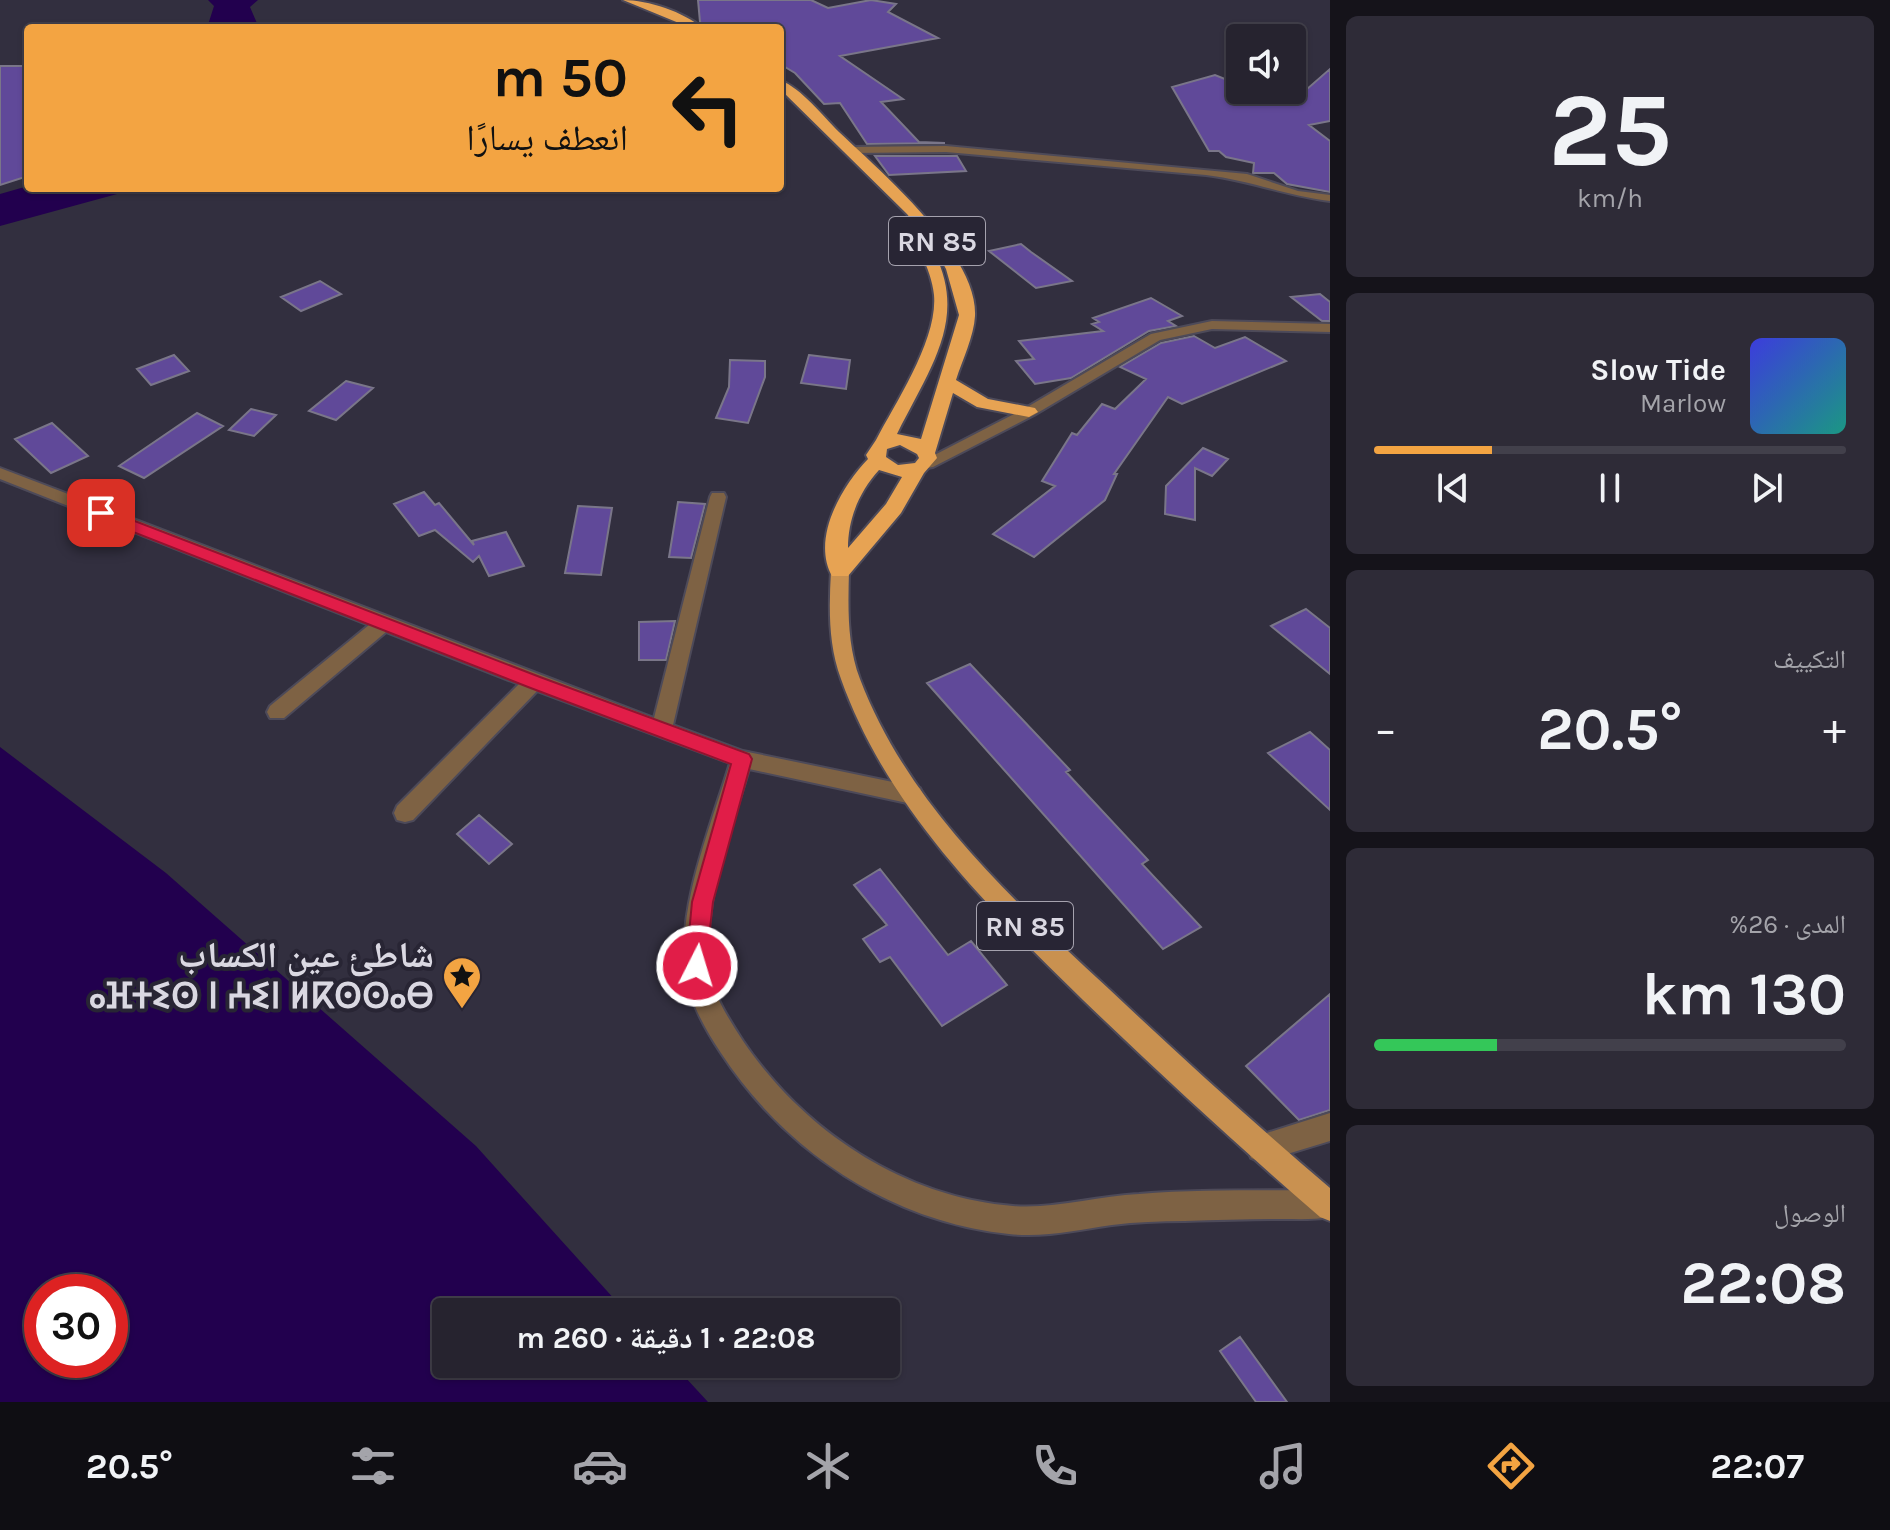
<!DOCTYPE html>
<html lang="ar">
<head>
<meta charset="utf-8">
<style>
  :root { --surface:#26232f; --page:#2e2b37; --text:#f1f3f6; --muted:#a4a4aa; --line:#42404b; --accent:#f3a442 }
  body { margin:0; font-family:Karla,"Noto Naskh Arabic","Noto Sans Tifinagh",sans-serif; background:var(--page); color:var(--text); direction:rtl; height:100vh; display:flex; flex-direction:column; font-size:30px; white-space:nowrap }
  * { box-sizing:border-box; margin:0 }
  p { font-size:26px; color:var(--muted) }
  .icon { flex:none; width:44px; height:44px; fill:none; stroke:currentColor; stroke-width:2; stroke-linecap:round; stroke-linejoin:round }
  .map { position:relative; flex:1; overflow:hidden; direction:ltr }
  .side { display:flex; flex-direction:column; gap:16px; padding:16px; background:#15131a; width:560px }
  .side>* { flex:none }
  .banner { position:absolute; left:24px; top:24px; width:760px; height:168px; border-radius:8px; box-shadow:0 2px 6px #0004,0 0 0 2px var(--line); direction:rtl; background:#f3a442; color:#111; overflow:hidden }
  .fabs { position:absolute; left:1226px; top:24px; display:grid; gap:16px }
  .fabs a { display:grid; place-items:center; width:80px; height:80px; border-radius:8px; background:var(--surface); box-shadow:0 2px 6px #0004,0 0 0 2px var(--line); font-size:40px }
  .speed { position:absolute; left:24px; top:1274px; display:flex; gap:16px; font-size:40px; font-weight:700; text-align:center }
  .speed>* { display:grid; place-content:center; width:104px; height:104px; border-radius:50%; background:var(--surface); box-shadow:0 2px 6px #0004,0 0 0 2px var(--line); line-height:1 }
  .speed .limit { border:12px solid #d22; background:#fff; color:#111 }
  .pin { position:absolute; display:grid; place-items:center; width:68px; height:68px; color:#fff; margin:-34px; border-radius:16px; box-shadow:0 4px 12px #0006 }
  .me { position:absolute; width:88px; margin:-44px; rotate:5deg; stroke-linejoin:round; filter:drop-shadow(0 0 6px #0008) }
  .turn { display:flex; align-items:center; gap:28px; height:168px; padding:0 24px; font-size:36px }
  .turn .icon { width:104px; height:104px; stroke-width:2.5 }
  .turn b { display:block; font-size:56px; line-height:68px }
  .big { font-size:60px; font-weight:700; line-height:1.1 }
  .side .card { flex:1; display:flex; flex-direction:column; justify-content:center; gap:12px; min-width:0; padding:0 28px; border-radius:12px; background:var(--page) }
  .side .dial { align-items:center; gap:0 }
  .dial b { font-size:104px; line-height:1 }
  .song { display:flex; align-items:center; gap:24px }
  .cover { width:96px; height:96px; border-radius:12px; background:linear-gradient(135deg,hsl(240 70% 55%),hsl(170 70% 35%)) }
  .played { height:8px; border-radius:4px; background:linear-gradient(90deg,var(--accent) 25%,var(--line) 25%) }
  .keys { display:flex; justify-content:space-around; direction:ltr }
  .heat { display:flex; justify-content:space-between; align-items:center; font-size:44px; direction:ltr }
  .charge { height:12px; border-radius:6px; background:linear-gradient(90deg,#34c759 26%,var(--line) 0) }
  .trip { position:absolute; left:432px; top:1298px; width:468px; height:80px; border-radius:8px; background:var(--surface); box-shadow:0 2px 6px #0004,0 0 0 2px var(--line); font-weight:700; line-height:80px; text-align:center; direction:rtl }
  .tabs { display:flex; height:128px; justify-content:space-around; align-items:center; background:#0f0e13; color:var(--muted) }
  .tabs .icon { width:56px; height:56px }
  .tabs .on { color:var(--accent) }
  .tabs b { font-size:36px; color:var(--text) }
  main { display:flex; flex:1; min-height:0 }
  .map>svg:first-child { display:block }
  .water { fill:#22004e; fill-rule:evenodd }
  .building { fill:#604999; stroke:#7a7689; stroke-width:2 }
  .lines { fill:none; stroke-linecap:round; stroke-linejoin:round }
  .minor-casing { stroke:#4d4a59; stroke-width:4 }
  .major-casing { stroke:#4d4a59; stroke-width:4 }
  .highway-casing { stroke:#4d4a59; stroke-width:4 }
  .minor { fill:#7e6244; fill-rule:evenodd }
  .major { fill:#c99150; fill-rule:evenodd }
  .highway { fill:#e7a353; fill-rule:evenodd }
  .route { fill:#e11d48; stroke:#92132f; stroke-width:2 }
  .labels { text-anchor:middle; dominant-baseline:central; stroke-width:8; stroke-linejoin:round; paint-order:stroke }
  .shield { fill:#282534; stroke:#a5a2ae; stroke-width:2 }
  .shield-label { font-size:28px; font-weight:bold; fill:#dad8e2 }
  .near-poi-label { font-size:36px; font-weight:bold; fill:#dad8e2; stroke:#282534; text-anchor:end }
</style>
</head>
<body>
<main>
<section class="side">
<div class="card dial"><b>25</b><p>km/h</p></div>
<div class="card">
<div class="song"><i class="cover"></i><div><b>Slow Tide</b><p>Marlow</p></div></div>
<div class="played"></div>
<div class="keys"><svg class="icon" aria-label="previous" viewBox="0 0 24 24"><path d="M18 5L8 12l10 7zM5 5v14"/></svg><svg class="icon" aria-label="pause" viewBox="0 0 24 24"><path d="M8 5v14M16 5v14"/></svg><svg class="icon" aria-label="next" viewBox="0 0 24 24"><path d="M6 5l10 7-10 7zM19 5v14"/></svg></div>
</div>
<div class="card"><p>التكييف</p>
<div class="heat"><a>−</a><b class="big">20.5°</b><a>+</a></div>
</div>
<div class="card"><p>المدى · 26%</p><b class="big">130 km</b><div class="charge"></div></div>
<div class="card"><p>الوصول</p><b class="big">22:08</b></div>
</section>
<div class="map">
<svg width="1330" height="1402" viewBox="0 0 1330 1402">
  <rect width="100%" height="100%" fill="#322f3f"/>
  <path class="water" d="M208,0h50l-8,7 9,21h-52l7,-22z
    M28,186v2h111l-139,38v-32z
    M0,747l166,126 310,273 150,166h-180v52h227l35,38h-708zM42,1292h68v68h-68z"/>
  <path class="building" d="M698,0h113l17,8 43,-8 25,4 -8,8 50,26 -98,18 63,43 -22,3 38,40 26,1 -78,1 -27,-41 -16,1 -29,-31 -15,-9v-36h-74l-6,-6z
    M0,66h28v110l-28,9z
    M1330,69v52l-21,4 21,16v51l-43,-8 -13,-11h-21l1,-10 -28,-6 -7,-6h-10l-37,-64 43,-12 25,10v5h52v-4l14,4z
    M875,156h82l9,15 -77,4z
    M1021,244l10,8 41,29 -36,7 -47,-37z
    M320,281l21,13 -40,17 -20,-14z
    M1320,294l10,8v19h-8l-31,-24z
    M1151,298l31,18 -14,5 8,5 -27,5 -78,47 -36,6 -19,-23 18,-2 -15,-18 84,-10 -11,-7 7,-2 -6,-4z
    M1194,336l21,12 30,-11 41,24 -104,43 -14,-7 -54,77h3l-12,26 -71,57 -41,-23 62,-48 -13,-5 30,-48 5,2 25,-31 13,5 31,-30 -26,-12 41,-24z
    M174,355l15,16 -38,14 -14,-16z
    M809,355l41,5 -4,29 -45,-6z
    M730,360l35,1v16l-17,46 -32,-5 13,-31z
    M346,381l27,7 -37,32 -27,-9z
    M251,409l25,6 -22,21 -25,-6z
    M197,413l26,13 -79,52 -25,-12z
    M52,423l36,33 -37,17 -36,-34z
    M1203,448l25,11 -16,17 -17,-8v52l-30,-6 1,-28z
    M424,492l11,13 4,-2 35,42 -2,-4 34,-9 18,34 -35,10 -10,-20 -6,6 -38,-32 -16,6 -25,-32z
    M678,502l27,2 -14,54 -22,-1z
    M578,506l34,2 -11,67 -36,-2z
    M1306,609l24,19v46l-59,-48z
    M675,621l-9,39h-27v-38z
    M970,664l100,106 -4,2 82,88 -6,4 59,63 -38,22 -236,-266z
    M1310,732l20,18v60l-62,-57z
    M479,815l33,29 -23,20 -32,-30z
    M880,869l68,86 23,-14 36,44 -65,41 -52,-69 -10,5 -17,-23 24,-14 -33,-40z
    M1330,994v116l-31,10 -53,-54z
    M1240,1337l47,65h-31l-36,-51z"/>
  <g class="lines">
    <g class="minor-casing">
      <path id="minor" d="M946,146l301,28 51,17 32,4v6c-43,-5 -81,-21 -124,-26l-260,-23 -95,1 -5,-3 5,-3z
        M1212,321l118,3v8l-118,-3 -52,11 -126,75 -101,52 -6,1 -8,-5 105,-54 127,-75z
        M0,468l654,250 56,-221 2,-4h12l2,4 -53,228 70,26 169,35 8,2 3,7 -3,7 -8,2 -163,-35c-18,62 -48,135 -39,201 3,26 19,49 33,71 61,90 160,156 270,165 42,3 84,-10 126,-12 63,-5 126,-3 188,-4l3,1v26c-15,3 -33,2 -48,2 -33,0 -65,1 -97,2 -25,0 -49,1 -73,4 -34,5 -69,13 -103,9 -119,-13 -223,-82 -288,-181 -16,-24 -33,-54 -36,-83 -7,-65 26,-145 45,-207l-193,-72 -124,129 -8,2 -8,-2 -3,-7 3,-7 122,-122 -133,-52 -102,86h-14l-3,-6 3,-6 99,-81 -369,-146z
        M1330,1113v28l-69,21 -10,-4 -4,-10 4,-10z"/>
    </g>
    <g class="major-casing">
      <path id="major" d="M840,565l9,6c-1,36 -2,74 11,108 48,126 152,220 249,310 72,68 146,135 221,199v33l-10,-4c-81,-70 -160,-143 -237,-217 -96,-94 -196,-192 -242,-321 -13,-35 -12,-72 -10,-108z"/>
    </g>
    <g class="highway-casing">
      <path id="highway" d="M623,0c26,0 60,12 80,28h-12z
        M780,80c22,9 42,35 59,52 41,39 139,122 136,184 -1,20 -13,45 -19,64l32,19 47,9 3,4 -9,5 -52,-10 -24,-14 -18,60 2,5 -13,15 -23,40 -53,63h-16c-21,-38 10,-90 36,-117l-2,-4 10,-15c20,-38 62,-101 58,-145 -2,-20 -12,-41 -23,-58l2,-3h10c52,76 10,128 -26,200l24,5 38,-124 -13,-46 -11,-20 -28,-35 -127,-125zM900,445l17,9 2,4 -4,5 -17,2 -12,-8 1,-8zM879,470l23,7 -16,27 -38,44c0,-29 11,-56 31,-78z"/>
    </g>
    <use href="#minor" class="minor"/>
    <use href="#major" class="major"/>
    <use href="#highway" class="highway"/>
  </g>
  <path class="route" d="M101,508l439,169 209,77 3,5 -39,143 -8,71 -8,4 -8,-4 -3,-7 6,-64 39,-138 -203,-77 -433,-170v-7z"/>
  <defs>
    <g id="sight-pin" transform="scale(2)"><path d="M0 17L-7.5 6A9.5 9.5 0 1 1 7.5 6Z" fill="#f3a442" stroke="#282534"/><path d="M0-6L1.8-2.2L6-1.7L2.9 1.2L3.7 5.4L0 3.3L-3.7 5.4L-2.9 1.2L-6-1.7L-1.8-2.2Z" fill="#111"/></g>
  </defs>
  <g fill-rule="evenodd">
    <use href="#sight-pin" x="462" y="976"/>
  </g>
  <g class="labels">
    <g class="shield">
      <rect x="889" y="217" width="96" height="48" rx="6"/>
      <rect x="977" y="902" width="96" height="48" rx="6"/>
    </g>
    <g class="shield-label">
      <text x="937" y="241">RN 85</text>
      <text x="1025" y="926">RN 85</text>
    </g>
    <g class="near-poi-label">
      <text x="434" y="955">شاطئ عين الكساب<tspan x="434" dy="41">ⴰⴼⵜⵉⵙ ⵏ ⵄⵉⵏ ⵍⴽⵙⵙⴰⴱ</tspan></text>
    </g>
  </g>
</svg>
<div class="fabs">
<a><svg class="icon" aria-label="sound" viewBox="0 0 24 24"><path d="M4 9h4l5-4v14l-5-4H4zM17 9q2 3 0 6"/></svg></a>
</div>
<div class="speed"><div class="limit">30</div></div>
<div class="pin" style="left:101px;top:513px;background:#d93025"><svg class="icon" aria-label="arrive" viewBox="0 0 24 24"><path d="M6 21V4h12l-3 4 3 4H6"/></svg></div>
<svg class="me" style="left:697px;top:966px" viewBox="-20 -20 40 40"><circle r="17" fill="#e11d48" stroke="#fff" stroke-width="3"/><path d="M0-11L8 9 0 5-8 9z" fill="#fff"/></svg>
<div class="trip">22:08 · 1 دقيقة · 260 m</div>
<div class="banner">
<div class="turn"><svg class="icon" aria-label="left" viewBox="0 0 24 24"><path d="M17 20v-9H6M10 6l-5 5 5 5"/></svg><div><b>50 m</b>انعطف يسارًا</div></div>
</div>
</div>
</main>
<nav class="tabs">
<b>22:07</b>
<svg class="icon on" aria-label="directions" viewBox="0 0 24 24"><path d="M12 3l9 9-9 9-9-9zM9 14v-3h6M13 9l2 2-2 2"/></svg>
<svg class="icon" aria-label="music" viewBox="0 0 24 24"><path d="M9 18V5l10-2v13"/><circle cx="6" cy="18" r="3"/><circle cx="16" cy="16" r="3"/></svg>
<svg class="icon" aria-label="phone" viewBox="0 0 24 24"><path d="M5 4h4l2 5-3 2q2 4 5 5l2-3 5 2v4C11 20 4 13 5 4z"/></svg>
<svg class="icon" aria-label="climate" viewBox="0 0 24 24"><path d="M12 3v18M4 7l16 10M4 17L20 7"/></svg>
<svg class="icon" aria-label="car" viewBox="0 0 24 24"><path d="M5 17H2v-5l4-1 3-4h7l3 4 3 1v5h-3M9 17h6M6 11h13"/><circle cx="7" cy="17" r="2"/><circle cx="17" cy="17" r="2"/></svg>
<svg class="icon" aria-label="filters" viewBox="0 0 24 24"><path d="M4 7h16M4 17h16"/><circle cx="9" cy="7" r="2"/><circle cx="15" cy="17" r="2"/></svg>
<b>20.5°</b>
</nav>
</body>
</html>
